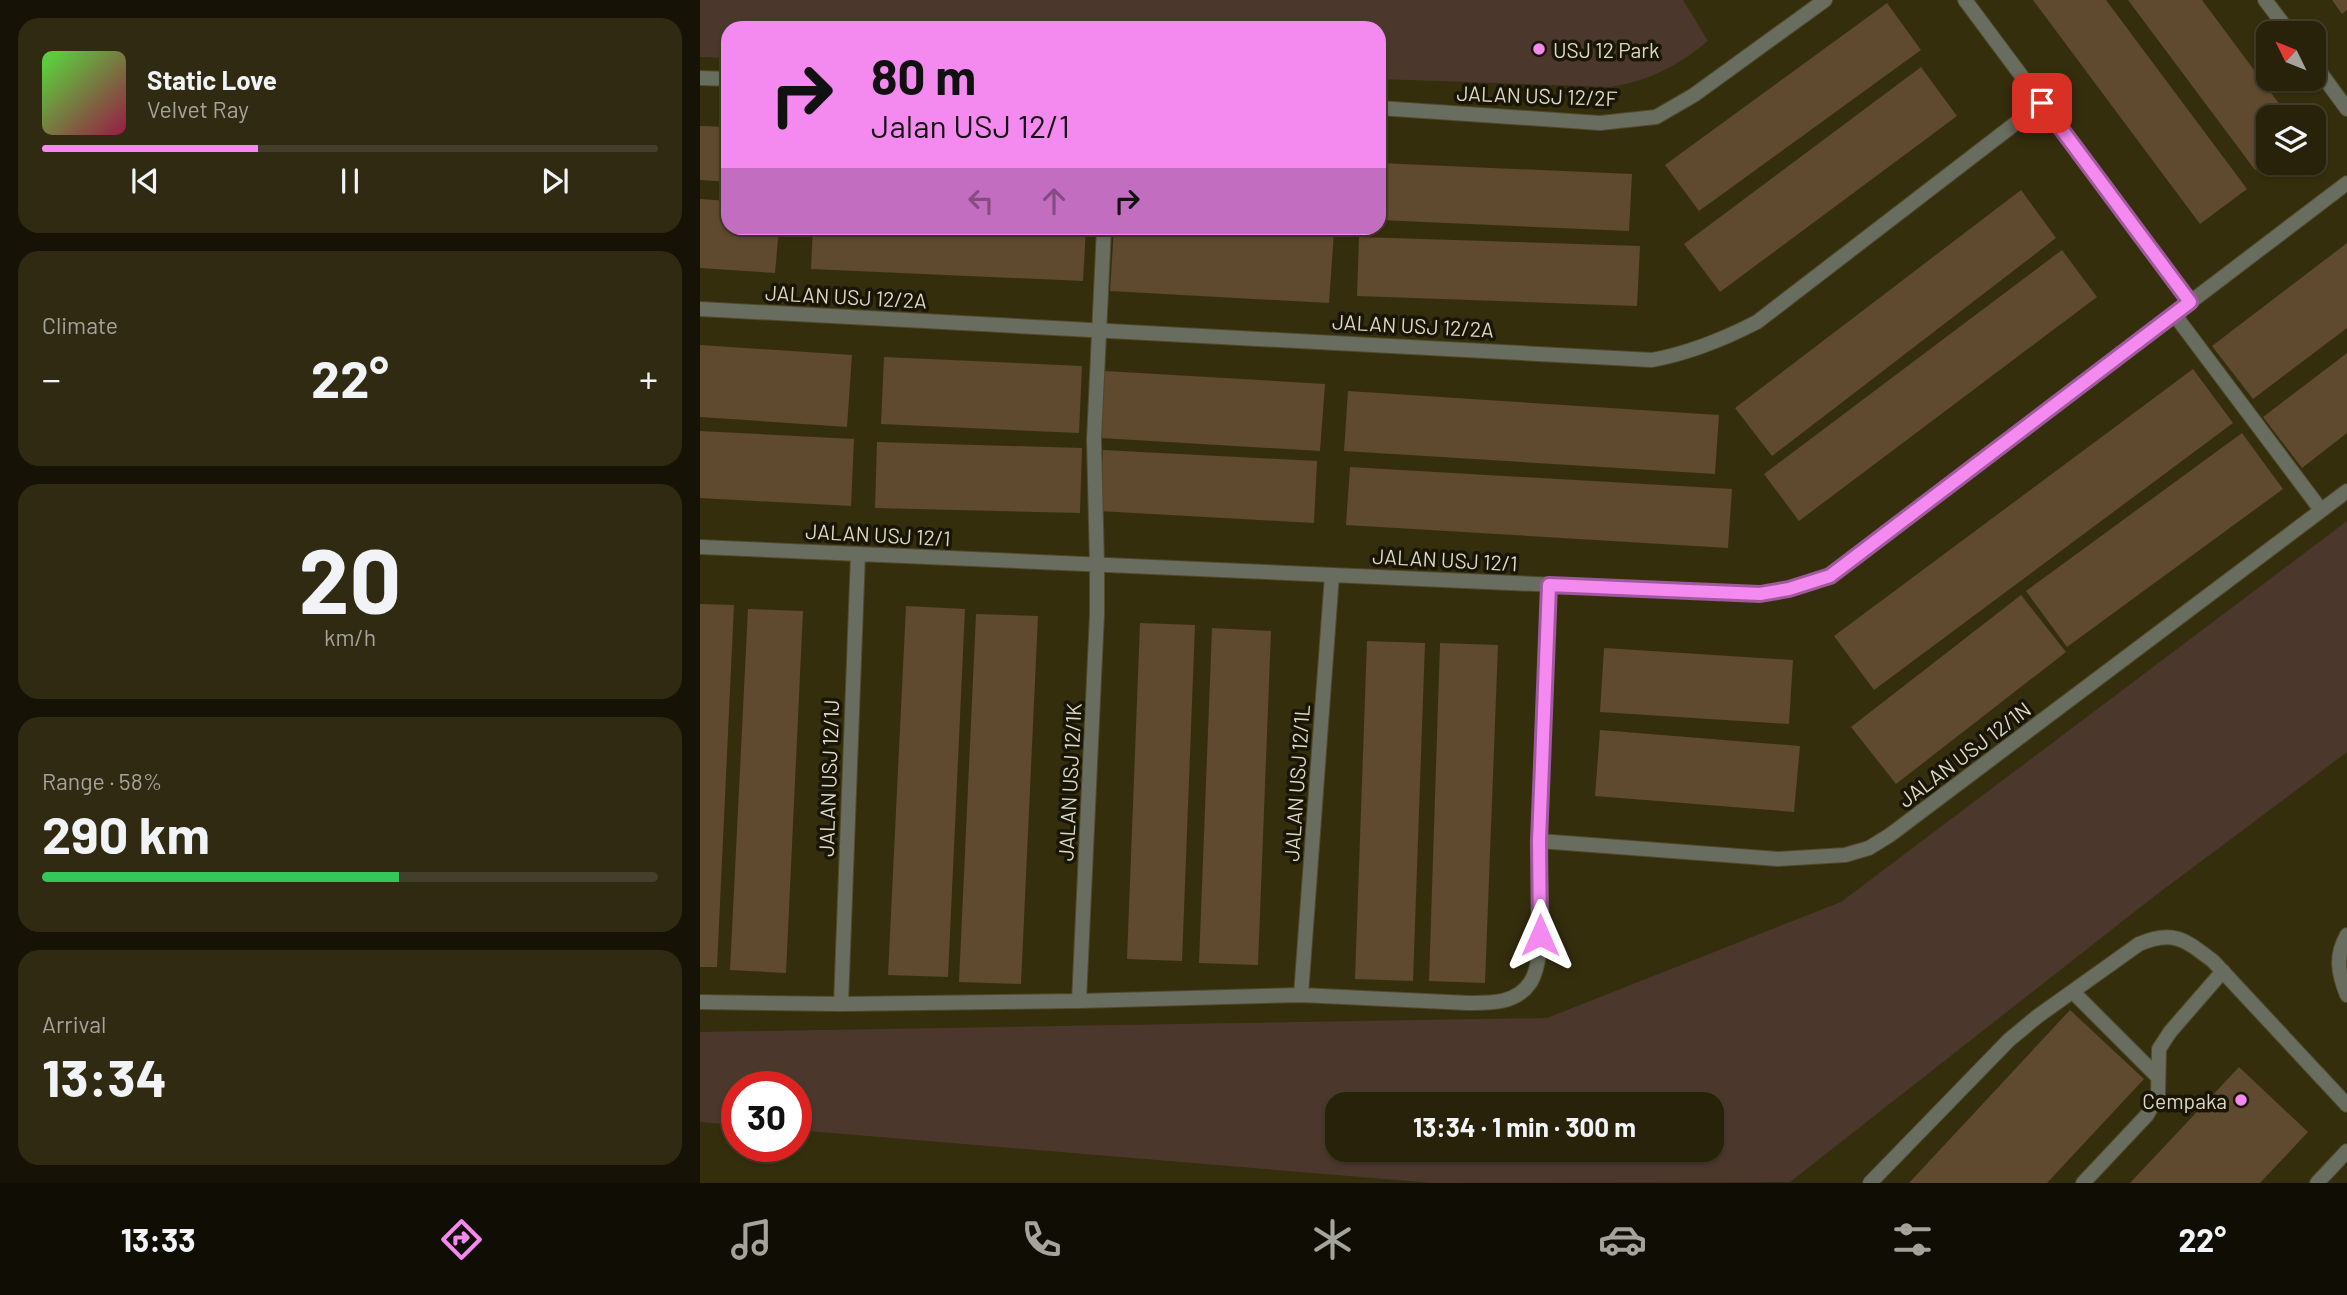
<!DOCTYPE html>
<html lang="en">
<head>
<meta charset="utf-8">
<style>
  :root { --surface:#28220a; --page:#302a13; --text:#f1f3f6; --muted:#a5a49c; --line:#443f2b; --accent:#f489f0 }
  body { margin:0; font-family:Barlow,sans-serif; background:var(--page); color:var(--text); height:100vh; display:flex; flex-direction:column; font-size:26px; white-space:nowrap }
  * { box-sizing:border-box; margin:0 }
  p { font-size:23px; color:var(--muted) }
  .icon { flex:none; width:38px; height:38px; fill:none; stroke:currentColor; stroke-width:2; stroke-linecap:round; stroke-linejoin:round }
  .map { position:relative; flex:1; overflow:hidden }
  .drawer { display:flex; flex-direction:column; gap:18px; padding:18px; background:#161306; width:700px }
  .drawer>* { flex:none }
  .top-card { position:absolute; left:21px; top:21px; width:665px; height:214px; border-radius:21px; box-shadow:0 2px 5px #0004,0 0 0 2px var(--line); background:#f489f0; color:#111; overflow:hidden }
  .needle { width:46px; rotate:313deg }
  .buttons { position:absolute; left:1556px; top:21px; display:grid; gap:14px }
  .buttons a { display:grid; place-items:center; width:70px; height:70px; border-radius:14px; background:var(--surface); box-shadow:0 2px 5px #0004,0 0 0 2px var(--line); font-size:35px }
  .speed { position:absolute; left:21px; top:1071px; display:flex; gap:14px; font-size:35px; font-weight:700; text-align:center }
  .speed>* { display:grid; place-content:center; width:91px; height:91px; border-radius:50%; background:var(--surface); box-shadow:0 2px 5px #0004,0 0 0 2px var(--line); line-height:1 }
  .speed .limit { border:10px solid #d22; background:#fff; color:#111 }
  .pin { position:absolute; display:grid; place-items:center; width:60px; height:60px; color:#fff; margin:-30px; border-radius:14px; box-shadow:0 4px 10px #0006 }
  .me { position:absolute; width:77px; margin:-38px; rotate:0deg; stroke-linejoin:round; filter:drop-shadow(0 0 5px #0008) }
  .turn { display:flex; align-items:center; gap:24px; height:147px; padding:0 35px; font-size:32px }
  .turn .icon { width:91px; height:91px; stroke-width:2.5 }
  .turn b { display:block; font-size:49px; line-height:60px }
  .lanes { display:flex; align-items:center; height:66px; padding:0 35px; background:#0003; justify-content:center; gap:35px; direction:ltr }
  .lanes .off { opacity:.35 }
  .big { font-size:52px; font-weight:700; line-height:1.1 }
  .drawer .widget { flex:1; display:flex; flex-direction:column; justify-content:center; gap:10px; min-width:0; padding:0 24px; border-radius:21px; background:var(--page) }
  .drawer .dial { align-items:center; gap:0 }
  .dial b { font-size:91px; line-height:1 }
  .song { display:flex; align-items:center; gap:21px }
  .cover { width:84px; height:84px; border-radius:10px; background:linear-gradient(135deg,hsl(110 70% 55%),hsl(340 70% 35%)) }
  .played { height:7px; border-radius:4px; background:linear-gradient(90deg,var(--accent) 35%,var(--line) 35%) }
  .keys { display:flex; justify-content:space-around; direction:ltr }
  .heat { display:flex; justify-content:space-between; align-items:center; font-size:38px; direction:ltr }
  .charge { height:10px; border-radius:5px; background:linear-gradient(90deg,#34c759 58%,var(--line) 0) }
  .trip { position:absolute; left:625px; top:1092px; width:399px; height:70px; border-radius:21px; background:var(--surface); box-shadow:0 2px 5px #0004,0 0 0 2px var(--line); font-weight:700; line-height:70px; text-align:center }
  .tab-bar { display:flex; height:112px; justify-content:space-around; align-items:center; background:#100e04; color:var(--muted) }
  .tab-bar .icon { width:49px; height:49px }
  .tab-bar .selected { color:var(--accent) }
  .tab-bar b { font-size:32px; color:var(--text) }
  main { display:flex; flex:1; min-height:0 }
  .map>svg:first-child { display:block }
  .green { fill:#4c372d; fill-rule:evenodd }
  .building { fill:#5f492f }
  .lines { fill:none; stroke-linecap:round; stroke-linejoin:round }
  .service-casing { stroke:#50492b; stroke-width:16 }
  .minor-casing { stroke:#50492b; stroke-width:16 }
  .service { stroke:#686d5f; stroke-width:14 }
  .minor { stroke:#686d5f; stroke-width:14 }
  .route-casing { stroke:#9f599c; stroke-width:18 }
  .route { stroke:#f489f0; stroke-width:12 }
  .poi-dot { fill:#f489f0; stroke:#191608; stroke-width:2.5 }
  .labels { text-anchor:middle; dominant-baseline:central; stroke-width:7; stroke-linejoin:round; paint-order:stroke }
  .poi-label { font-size:21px; fill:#ddd9c6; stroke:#191608; text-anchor:start }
  .street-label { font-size:21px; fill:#ddd9c6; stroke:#191608 }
</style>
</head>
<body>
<main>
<section class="drawer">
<div class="widget">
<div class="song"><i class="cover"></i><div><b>Static Love</b><p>Velvet Ray</p></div></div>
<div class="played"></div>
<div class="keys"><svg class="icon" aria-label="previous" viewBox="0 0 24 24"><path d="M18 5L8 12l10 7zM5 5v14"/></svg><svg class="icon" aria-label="pause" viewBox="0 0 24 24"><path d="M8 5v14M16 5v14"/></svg><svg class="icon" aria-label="next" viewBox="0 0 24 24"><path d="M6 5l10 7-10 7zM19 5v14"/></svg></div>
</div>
<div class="widget"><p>Climate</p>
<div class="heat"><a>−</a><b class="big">22°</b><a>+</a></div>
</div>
<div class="widget dial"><b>20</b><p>km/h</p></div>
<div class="widget"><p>Range · 58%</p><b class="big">290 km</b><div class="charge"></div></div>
<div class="widget"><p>Arrival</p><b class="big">13:34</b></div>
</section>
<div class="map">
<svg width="1647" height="1183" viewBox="0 0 1647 1183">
  <rect width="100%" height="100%" fill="#352e0d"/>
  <path class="green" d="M0,0h983l25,41c-31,25 -57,39 -97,46l-232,-8v-51h-651v30l-28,-1z
    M1647,521v231l-195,146 -362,284 -357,1 -637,-53v-43h-59v38l-37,-3v-90l847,-14 294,-116zM637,1104h375v46h-375z"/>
  <path class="building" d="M1333,0h73l141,189 -47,35z
    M1428,0h74l87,117h-21v43l-13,10z
    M1632,0h15v10l-5,4z
    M1187,3l34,47 -222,161 -34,-46z
    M1221,67l36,49 -237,176 -36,-48z
    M0,126l28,1v55l-28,-2z
    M679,163l253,11 -3,57 -250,-11z
    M1321,190l35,48 -284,218 -37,-48z
    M0,199l28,2v27h51l-4,45 -75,-5z
    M113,228h273l-3,53 -272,-12z
    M414,228h143l77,4 -5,71 -219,-12z
    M659,237l281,9 -3,60 -280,-10z
    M1647,243v85l-94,71 -41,-53z
    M1362,250l35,47 -298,224 -35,-47z
    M0,345l152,10 -5,72 -147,-10z
    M1647,353v80l-45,35 -39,-51z
    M184,357l198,9 -3,67 -198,-9z
    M1493,369l40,54 -359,267 -40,-54z
    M405,371l220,13 -5,67 -219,-13z
    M648,391l371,24 -4,59 -371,-23z
    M0,431l154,8 -3,67 -151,-8z
    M1542,433l41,56 -216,158 -41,-56z
    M177,442l205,6 -2,65 -205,-5z
    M403,450l214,11 -3,62 -215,-12z
    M650,467l382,22 -4,59 -382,-23z
    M1321,595l45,57 -170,132 -45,-57z
    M0,604l34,1 -17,362h-17z
    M206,606l59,3 -17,368 -60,-2z
    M48,609l55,2 -17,362 -56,-3z
    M276,614l62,2 -17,368 -62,-2z
    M440,623l55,2 -13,336 -55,-2z
    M512,628l59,3 -13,334 -59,-2z
    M667,641l58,2 -12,338 -58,-2z
    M740,643l58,2 -13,338 -56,-2z
    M904,648l189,12 -4,64 -189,-12z
    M900,730l200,16 -6,66 -199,-16z
    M1370,1010l74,69 -97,104h-138z
    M1539,1067l69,65 -48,51h-130z"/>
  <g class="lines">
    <g class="service-casing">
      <path id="service" d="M1474,314l147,196
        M397,565l-3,-125 10,-212
        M1373,992l84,84
        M1170,1183l139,-143 29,-24 101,-72c35,-15 46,-4 74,17l134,144
        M1383,1183l64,-68 11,-20 1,-46 11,-17 53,-61
        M1617,1183l30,-32"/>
    </g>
    <g class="minor-casing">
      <path id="minor" d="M1265,0l225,302
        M1565,0l25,33
        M1614,64l33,45
        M0,78l28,1
        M679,108l221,15 56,-6 38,-22 131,-95
        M0,309l952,51c38,-7 70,-20 105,-38l285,-219
        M0,547l1060,47 29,-5 41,-13 517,-393
        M839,841l239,18 67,-4 24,-7 21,-13 457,-344
        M1647,935c-12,21 -9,38 0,60
        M601,995l31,-420
        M379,1001l18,-387v-49
        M0,1002l141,2 238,-3 222,-6 167,8c22,0 48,1 62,-20 18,-27 9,-109 9,-143 2,-85 7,-170 10,-255
        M141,1004l17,-450"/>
    </g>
    <use href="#service" class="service"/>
    <use href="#minor" class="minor"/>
  </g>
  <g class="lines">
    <g class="route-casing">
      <path id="route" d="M840,935l-1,-94 10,-256 211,9 29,-5 41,-13 360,-274 -148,-199"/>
    </g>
    <use href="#route" class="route"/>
  </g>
  <g class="poi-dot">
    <circle cx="839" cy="49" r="7"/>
    <circle cx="1541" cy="1100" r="7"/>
  </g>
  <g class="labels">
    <g class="poi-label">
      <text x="853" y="49">USJ 12 Park</text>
      <text x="1527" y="1100" text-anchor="end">Cempaka</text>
    </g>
    <g class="street-label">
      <text transform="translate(837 95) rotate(2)">JALAN USJ 12/2F</text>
      <text transform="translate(146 296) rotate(3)">JALAN USJ 12/2A</text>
      <text transform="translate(713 325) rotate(3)">JALAN USJ 12/2A</text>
      <text transform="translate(178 534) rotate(3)">JALAN USJ 12/1</text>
      <text transform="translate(745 559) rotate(3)">JALAN USJ 12/1</text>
      <text transform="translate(1264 754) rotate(-37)">JALAN USJ 12/1N</text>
      <text transform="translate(128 778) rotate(-88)">JALAN USJ 12/1J</text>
      <text transform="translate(369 782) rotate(-87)">JALAN USJ 12/1K</text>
      <text transform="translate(596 783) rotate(-86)">JALAN USJ 12/1L</text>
    </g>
  </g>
</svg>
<div class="buttons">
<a><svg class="needle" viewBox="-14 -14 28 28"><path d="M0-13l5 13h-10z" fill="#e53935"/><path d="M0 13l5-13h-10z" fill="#a5a49c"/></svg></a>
<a><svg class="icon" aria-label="layers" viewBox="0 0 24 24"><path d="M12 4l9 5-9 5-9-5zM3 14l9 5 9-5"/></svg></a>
</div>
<div class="speed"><div class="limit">30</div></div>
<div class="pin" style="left:1342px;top:103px;background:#d93025"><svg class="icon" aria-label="arrive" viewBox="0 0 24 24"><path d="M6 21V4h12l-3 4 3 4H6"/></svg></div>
<svg class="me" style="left:840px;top:935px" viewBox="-20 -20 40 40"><path d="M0-17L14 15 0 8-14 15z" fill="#f489f0" stroke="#fff" stroke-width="4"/></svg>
<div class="trip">13:34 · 1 min · 300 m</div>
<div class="top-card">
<div class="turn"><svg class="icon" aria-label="right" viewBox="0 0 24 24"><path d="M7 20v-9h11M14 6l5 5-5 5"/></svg><div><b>80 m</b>Jalan USJ 12/1</div></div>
<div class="lanes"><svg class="icon off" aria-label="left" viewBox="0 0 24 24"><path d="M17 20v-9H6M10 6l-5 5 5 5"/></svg><svg class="icon off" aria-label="ahead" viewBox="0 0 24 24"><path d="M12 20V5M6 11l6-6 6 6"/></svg><svg class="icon" aria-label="right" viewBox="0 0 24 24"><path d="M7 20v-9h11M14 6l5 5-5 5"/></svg></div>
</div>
</div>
</main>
<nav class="tab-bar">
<b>13:33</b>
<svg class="icon selected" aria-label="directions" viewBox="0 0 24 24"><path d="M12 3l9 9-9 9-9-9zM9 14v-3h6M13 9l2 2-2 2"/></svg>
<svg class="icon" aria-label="music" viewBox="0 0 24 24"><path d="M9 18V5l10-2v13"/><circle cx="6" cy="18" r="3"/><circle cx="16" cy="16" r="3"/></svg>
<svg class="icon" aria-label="phone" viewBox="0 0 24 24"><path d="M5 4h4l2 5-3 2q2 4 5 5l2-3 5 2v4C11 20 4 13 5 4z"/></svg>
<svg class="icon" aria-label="climate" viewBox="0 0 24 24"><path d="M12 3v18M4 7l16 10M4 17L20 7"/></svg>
<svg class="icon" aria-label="car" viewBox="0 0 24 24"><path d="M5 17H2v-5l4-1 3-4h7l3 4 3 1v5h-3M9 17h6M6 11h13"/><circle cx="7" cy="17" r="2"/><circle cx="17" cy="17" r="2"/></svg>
<svg class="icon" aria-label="filters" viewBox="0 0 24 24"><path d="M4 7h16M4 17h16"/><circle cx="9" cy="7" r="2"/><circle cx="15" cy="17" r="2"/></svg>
<b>22°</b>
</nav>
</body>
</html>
